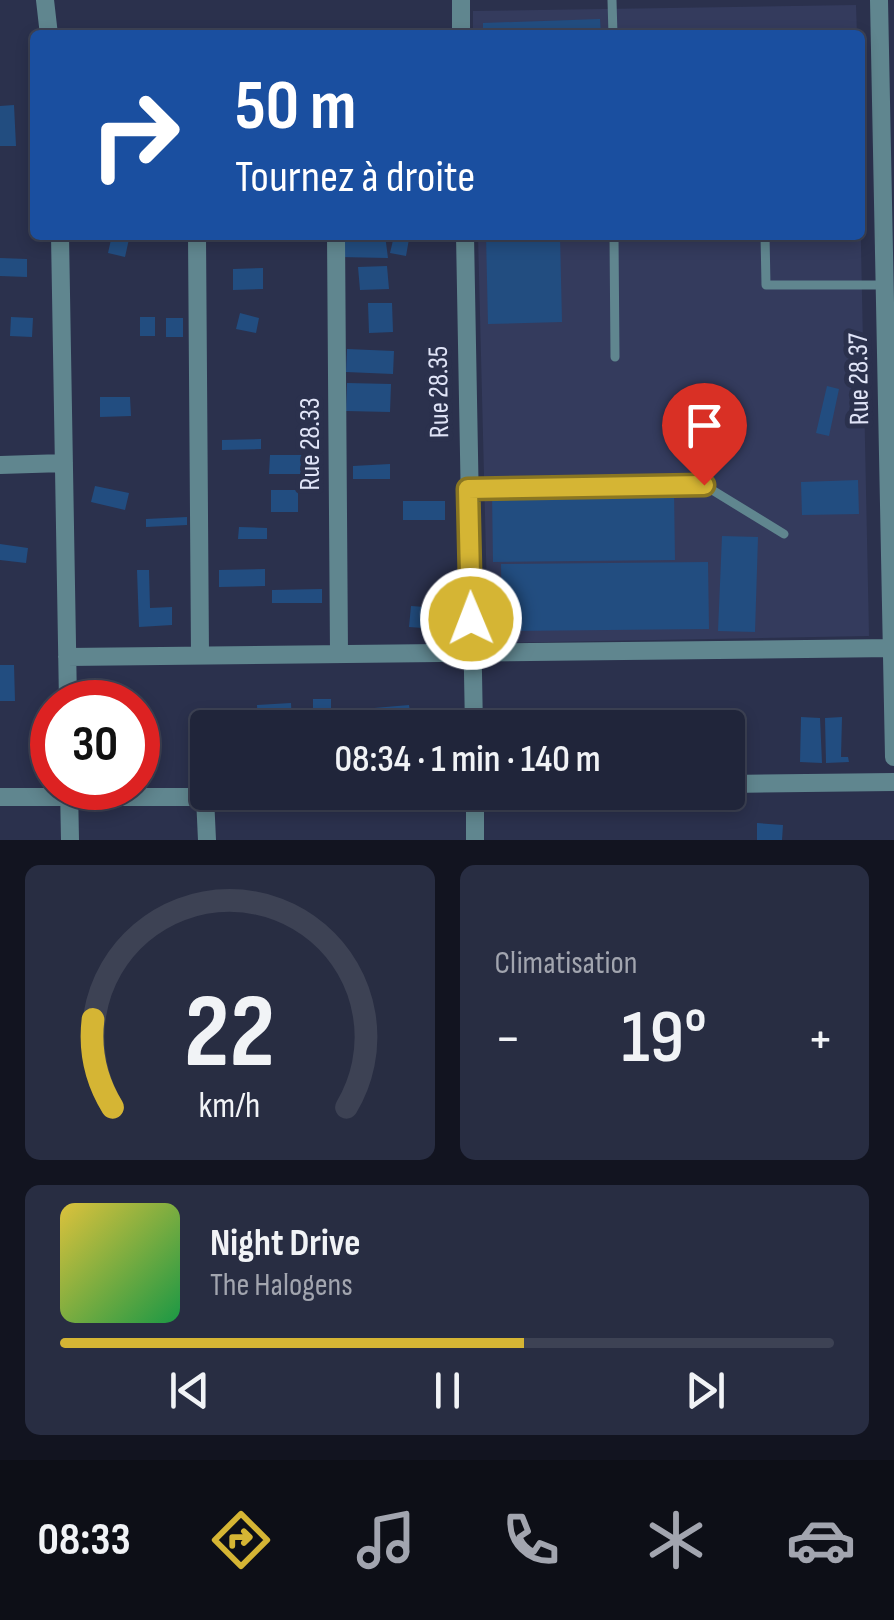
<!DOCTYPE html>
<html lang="fr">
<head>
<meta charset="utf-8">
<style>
  :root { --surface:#20253a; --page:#282d42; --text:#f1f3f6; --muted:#a2a5af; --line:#3d4254; --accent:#d5b534 }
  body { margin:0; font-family:"Sofia Sans Condensed",sans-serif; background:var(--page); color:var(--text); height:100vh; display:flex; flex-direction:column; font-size:38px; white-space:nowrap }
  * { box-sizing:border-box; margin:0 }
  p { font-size:32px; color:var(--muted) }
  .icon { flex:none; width:55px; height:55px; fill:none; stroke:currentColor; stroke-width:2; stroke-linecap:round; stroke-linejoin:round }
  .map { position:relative; height:840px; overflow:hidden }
  .panel { display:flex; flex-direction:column; gap:25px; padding:25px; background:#121420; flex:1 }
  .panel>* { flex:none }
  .guide { position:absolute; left:30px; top:30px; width:835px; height:210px; border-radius:10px; box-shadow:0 5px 15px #0003,0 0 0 2px var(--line); background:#1a4fa0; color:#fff; overflow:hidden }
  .speed { position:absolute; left:30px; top:680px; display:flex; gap:20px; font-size:50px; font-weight:700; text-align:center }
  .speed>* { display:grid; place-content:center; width:130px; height:130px; border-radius:50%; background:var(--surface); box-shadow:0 5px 15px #0003,0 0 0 2px var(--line); line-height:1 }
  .speed .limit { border:15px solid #d22; background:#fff; color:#111 }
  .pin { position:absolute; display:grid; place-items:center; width:85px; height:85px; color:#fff; margin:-102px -42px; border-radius:50% 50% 50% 0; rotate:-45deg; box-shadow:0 0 10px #0007 }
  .pin .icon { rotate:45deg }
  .me { position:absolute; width:110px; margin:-55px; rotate:359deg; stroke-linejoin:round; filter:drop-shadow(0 0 8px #0008) }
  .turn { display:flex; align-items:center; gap:35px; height:210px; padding:0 40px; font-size:45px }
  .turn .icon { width:130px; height:130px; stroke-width:2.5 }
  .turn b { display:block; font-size:70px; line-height:85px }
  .big { font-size:75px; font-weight:600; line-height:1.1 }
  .panel .tile { flex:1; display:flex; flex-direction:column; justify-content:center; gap:15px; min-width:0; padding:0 35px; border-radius:15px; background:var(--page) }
  .panel .dial { align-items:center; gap:0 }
  .dial svg { height:260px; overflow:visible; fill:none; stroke:var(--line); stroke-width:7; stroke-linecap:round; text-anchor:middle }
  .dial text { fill:var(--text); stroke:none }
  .song { display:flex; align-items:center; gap:30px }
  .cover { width:120px; height:120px; border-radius:15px; background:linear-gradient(135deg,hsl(50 70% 55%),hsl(140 70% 35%)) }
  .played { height:10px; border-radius:5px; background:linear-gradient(90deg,var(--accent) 60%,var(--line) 60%) }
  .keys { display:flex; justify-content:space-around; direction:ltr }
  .heat { display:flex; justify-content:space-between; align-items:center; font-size:55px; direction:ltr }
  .panel .tiles { flex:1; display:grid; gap:25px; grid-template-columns:1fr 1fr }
  .tile:last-child { grid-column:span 2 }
  .trip { position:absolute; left:190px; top:710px; width:555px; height:100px; border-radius:10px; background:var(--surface); box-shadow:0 5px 15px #0003,0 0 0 2px var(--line); font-weight:600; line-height:100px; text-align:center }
  .menu { display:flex; height:160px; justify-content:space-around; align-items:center; background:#0d0f17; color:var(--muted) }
  .menu .icon { width:70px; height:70px }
  .menu .on { color:var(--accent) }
  .menu b { font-size:45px; color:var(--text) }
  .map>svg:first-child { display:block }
  .built { fill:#343b5d }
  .building { fill:#224d80 }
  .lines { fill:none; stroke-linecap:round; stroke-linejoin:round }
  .lane { stroke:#60868f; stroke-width:9 }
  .street { stroke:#60868f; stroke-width:18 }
  .route-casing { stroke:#8a7622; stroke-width:25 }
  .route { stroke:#d5b534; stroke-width:18 }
  .labels { text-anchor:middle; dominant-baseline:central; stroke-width:10; stroke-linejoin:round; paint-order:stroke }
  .street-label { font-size:28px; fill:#e0e4f7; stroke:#2b314d }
</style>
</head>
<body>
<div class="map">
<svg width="894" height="840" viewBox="0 0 894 840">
  <rect width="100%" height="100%" fill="#2b314d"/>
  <path class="built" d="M856,5l1,30h-384v-24z
    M860,198l9,438 -374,7 -7,-8 -10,-400h382z"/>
  <path class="building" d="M600,19l1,16h-118v-12z
    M14,105l2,41h-16v-40z
    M112,235l17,4 -4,18 -17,-4z
    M340,235h45l3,23 -48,-1z
    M486,235h74l2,87 -74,2z
    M394,236l15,3 -3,17 -16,-3z
    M0,258l27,1v18l-27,-1z
    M387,266l2,23 -29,1 -2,-23z
    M263,268v21l-30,1v-21z
    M368,303h24l1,29 -24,1z
    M240,313l19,5 -3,15 -20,-4z
    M11,317l22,1 -1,19 -22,-1z
    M140,317h15v19h-15z
    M166,318h17v19h-17z
    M347,349l47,2 -1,23 -47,-2z
    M347,383l44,1 -1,28 -44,-1z
    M827,386l12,3 -10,47 -13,-3z
    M100,397h30l1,19 -31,1z
    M261,439v10l-39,1v-10z
    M270,455h32v19h-33z
    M390,464v15h-37v-13z
    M858,480l1,34 -57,1 -1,-33z
    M95,486l34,7 -4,17 -34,-8z
    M271,490h27v22h-27z
    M674,490l1,70 -182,2 -1,-70z
    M403,501h42v19h-42z
    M187,517v8l-41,2v-8z
    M239,527l28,1v11h-29z
    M722,536l36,1 -3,95 -37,-1z
    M0,544l28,4 -2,15 -26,-3z
    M708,562l1,67 -207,2 -1,-67z
    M265,569v17l-46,1v-17z
    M137,570h12l1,38 22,-1v18l-33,2z
    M322,589v14h-50v-13z
    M411,606l14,1 -2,21 -14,-1z
    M0,665h14l1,36h-15z
    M313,699h18v23l-18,1z
    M291,703l1,22 -34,1 -1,-21z
    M409,705l2,13 -36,4 -1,-14z
    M801,717l19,1 2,45 -22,-1z
    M842,717l-1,40h7l1,5 -23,1 -1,-45z
    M757,823l26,2 -1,15h-25z"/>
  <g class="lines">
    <path class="lane" d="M612,0l1,35
      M614,235l1,122
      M765,235l1,50h119
      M471,489l233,-4 80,49"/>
    <path class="street" d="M45,0l4,35
      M461,0v35
      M879,0l15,757
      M60,235l8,467
      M197,235l3,420
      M336,235l3,418
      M465,235l9,493
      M0,465l64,-2
      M67,657l827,-9
      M728,784l166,-2
      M69,788l1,52
      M475,792v48
      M0,797h205l157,-5
      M205,797l2,43"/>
  </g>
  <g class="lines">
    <g class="route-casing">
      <path id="route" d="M471,619l-3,-130 236,-4"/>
    </g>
    <use href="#route" class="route"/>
  </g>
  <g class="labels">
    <g class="street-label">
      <text transform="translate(859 379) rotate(-91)">Rue 28.37</text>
      <text transform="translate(439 392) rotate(-91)">Rue 28.35</text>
      <text transform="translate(310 444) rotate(-90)">Rue 28.33</text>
    </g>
  </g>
</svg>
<div class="speed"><div class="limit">30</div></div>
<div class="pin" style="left:704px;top:485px;background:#d93025"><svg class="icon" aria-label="arrive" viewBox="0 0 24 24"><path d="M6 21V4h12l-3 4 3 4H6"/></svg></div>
<svg class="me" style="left:471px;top:619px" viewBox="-20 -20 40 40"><circle r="17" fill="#d5b534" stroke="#fff" stroke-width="3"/><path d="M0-11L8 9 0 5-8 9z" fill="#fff"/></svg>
<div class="trip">08:34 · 1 min · 140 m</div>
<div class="guide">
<div class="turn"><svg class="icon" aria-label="right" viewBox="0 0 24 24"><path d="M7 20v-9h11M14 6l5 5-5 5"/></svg><div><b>50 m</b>Tournez à droite</div></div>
</div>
</div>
<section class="panel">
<div class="tiles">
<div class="tile dial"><svg viewBox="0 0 100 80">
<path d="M14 69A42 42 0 1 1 86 69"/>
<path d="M14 69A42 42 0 0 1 8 42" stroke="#d5b534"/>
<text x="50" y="56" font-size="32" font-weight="700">22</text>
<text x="50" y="72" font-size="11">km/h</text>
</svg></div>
<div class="tile"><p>Climatisation</p>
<div class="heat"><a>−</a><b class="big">19°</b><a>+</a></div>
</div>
<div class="tile">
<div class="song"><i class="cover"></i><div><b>Night Drive</b><p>The Halogens</p></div></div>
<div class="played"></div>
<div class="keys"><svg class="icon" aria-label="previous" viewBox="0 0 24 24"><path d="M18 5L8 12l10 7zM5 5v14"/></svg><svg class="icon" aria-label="pause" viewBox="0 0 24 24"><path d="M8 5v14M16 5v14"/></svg><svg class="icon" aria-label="next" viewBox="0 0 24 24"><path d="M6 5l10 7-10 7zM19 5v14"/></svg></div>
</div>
</div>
</section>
<nav class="menu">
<b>08:33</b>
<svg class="icon on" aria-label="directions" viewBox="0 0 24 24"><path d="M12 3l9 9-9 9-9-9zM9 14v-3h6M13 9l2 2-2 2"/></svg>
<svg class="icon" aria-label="music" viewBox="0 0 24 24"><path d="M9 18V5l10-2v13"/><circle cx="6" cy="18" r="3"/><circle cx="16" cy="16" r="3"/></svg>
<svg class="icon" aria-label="phone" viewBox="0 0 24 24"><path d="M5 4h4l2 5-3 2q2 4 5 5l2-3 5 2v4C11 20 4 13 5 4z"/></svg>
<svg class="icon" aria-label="climate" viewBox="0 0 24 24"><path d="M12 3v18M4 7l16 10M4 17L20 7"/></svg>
<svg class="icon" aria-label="car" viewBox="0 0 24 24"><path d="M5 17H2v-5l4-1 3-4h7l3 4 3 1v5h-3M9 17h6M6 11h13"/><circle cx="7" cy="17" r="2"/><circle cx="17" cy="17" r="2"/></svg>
</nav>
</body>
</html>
